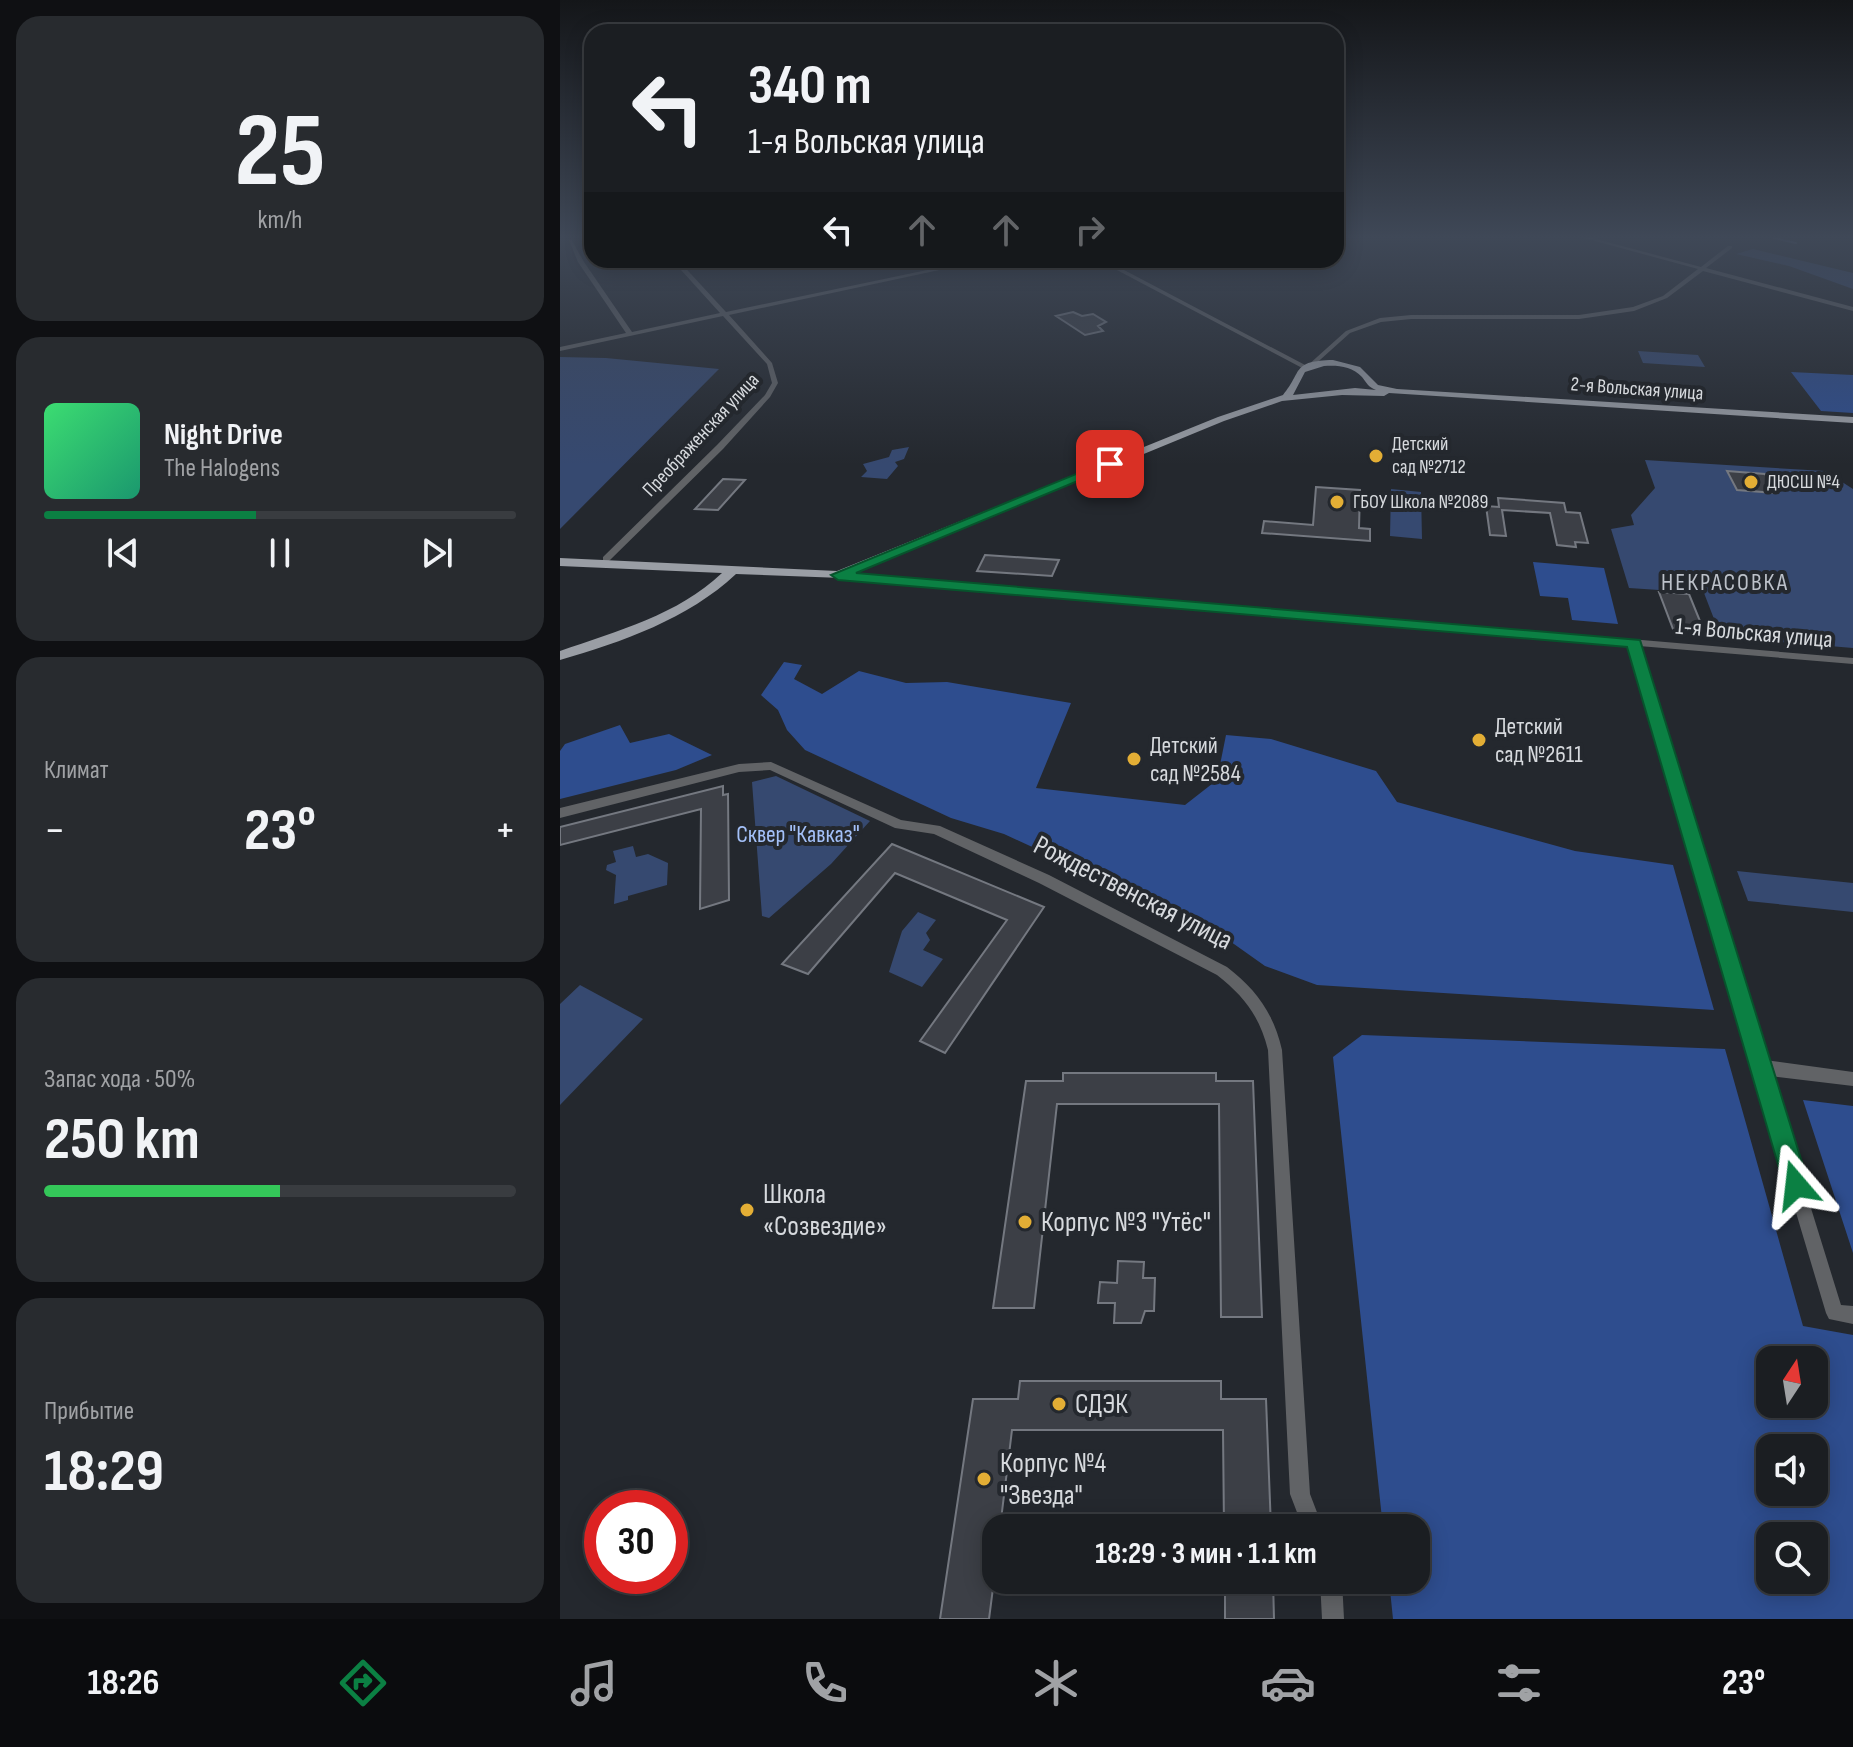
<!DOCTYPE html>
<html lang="ru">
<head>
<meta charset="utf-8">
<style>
  :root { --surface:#1b1e22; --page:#282b2f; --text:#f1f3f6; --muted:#a0a2a5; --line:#393c40; --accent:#0b8043 }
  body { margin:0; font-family:"Sofia Sans Condensed",sans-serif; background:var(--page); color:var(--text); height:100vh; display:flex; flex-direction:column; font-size:30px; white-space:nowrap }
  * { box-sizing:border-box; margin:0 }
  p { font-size:26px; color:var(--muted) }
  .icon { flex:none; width:44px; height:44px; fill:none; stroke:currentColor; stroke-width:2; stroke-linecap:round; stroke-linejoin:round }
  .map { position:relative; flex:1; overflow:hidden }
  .sheet { display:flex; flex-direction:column; gap:16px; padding:16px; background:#0f1013; width:560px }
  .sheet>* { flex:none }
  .top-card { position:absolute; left:24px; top:24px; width:760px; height:244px; border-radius:24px; box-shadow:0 4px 20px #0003,0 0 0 2px var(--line); background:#1b1e22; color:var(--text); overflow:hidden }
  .needle { width:52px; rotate:12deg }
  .fabs { position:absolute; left:1196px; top:1346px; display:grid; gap:16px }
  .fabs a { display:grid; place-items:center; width:72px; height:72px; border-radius:16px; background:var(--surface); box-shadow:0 4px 20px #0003,0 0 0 2px var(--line); font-size:40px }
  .speed { position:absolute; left:24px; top:1490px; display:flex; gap:16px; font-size:40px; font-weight:700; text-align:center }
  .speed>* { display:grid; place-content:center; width:104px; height:104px; border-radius:50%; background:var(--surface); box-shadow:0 4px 20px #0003,0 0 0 2px var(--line); line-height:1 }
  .speed .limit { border:12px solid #d22; background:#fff; color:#111 }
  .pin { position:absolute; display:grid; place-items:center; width:68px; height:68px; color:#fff; margin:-34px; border-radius:16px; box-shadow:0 4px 12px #0006 }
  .me { position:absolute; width:88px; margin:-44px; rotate:343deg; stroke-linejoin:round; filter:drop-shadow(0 0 6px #0008) }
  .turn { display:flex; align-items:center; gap:28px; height:168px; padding:0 32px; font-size:36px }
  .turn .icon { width:104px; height:104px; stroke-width:2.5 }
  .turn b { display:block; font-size:56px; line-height:68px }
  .lanes { display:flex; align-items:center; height:76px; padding:0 32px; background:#0003; justify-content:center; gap:40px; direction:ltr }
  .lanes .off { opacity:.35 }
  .big { font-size:60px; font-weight:700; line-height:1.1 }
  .sheet .tile { flex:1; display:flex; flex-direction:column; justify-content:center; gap:12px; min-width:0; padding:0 28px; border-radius:24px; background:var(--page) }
  .sheet .dial { align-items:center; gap:0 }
  .dial b { font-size:104px; line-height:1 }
  .song { display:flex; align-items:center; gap:24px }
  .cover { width:96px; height:96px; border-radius:12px; background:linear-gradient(135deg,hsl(140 70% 55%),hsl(160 70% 35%)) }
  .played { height:8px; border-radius:4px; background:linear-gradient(90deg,var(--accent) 45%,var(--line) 45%) }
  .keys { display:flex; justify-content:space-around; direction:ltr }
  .heat { display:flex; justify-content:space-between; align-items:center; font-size:44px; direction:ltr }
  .charge { height:12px; border-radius:6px; background:linear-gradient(90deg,#34c759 50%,var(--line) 0) }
  .trip { position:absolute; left:422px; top:1514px; width:448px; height:80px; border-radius:24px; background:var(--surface); box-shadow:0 4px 20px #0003,0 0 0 2px var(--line); font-weight:700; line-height:80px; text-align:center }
  .tab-bar { display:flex; height:128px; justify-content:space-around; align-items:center; background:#0b0c0e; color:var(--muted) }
  .tab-bar .icon { width:56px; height:56px }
  .tab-bar .current { color:var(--accent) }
  .tab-bar b { font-size:36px; color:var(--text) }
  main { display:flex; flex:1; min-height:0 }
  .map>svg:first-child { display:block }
  .green { fill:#364970 }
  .forest { fill:#2e4d8e; fill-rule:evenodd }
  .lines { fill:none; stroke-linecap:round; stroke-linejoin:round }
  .stream { stroke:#7088b9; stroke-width:2 }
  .building { fill:#3c3f46; stroke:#747880; stroke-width:2 }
  .minor { fill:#616366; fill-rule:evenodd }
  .major { fill:#9a9ea5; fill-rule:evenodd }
  .route { fill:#0b8043; stroke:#07532c; stroke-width:2 }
  .poi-dot { fill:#e3ae35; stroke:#24282e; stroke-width:3 }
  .labels { text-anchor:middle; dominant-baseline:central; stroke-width:8; stroke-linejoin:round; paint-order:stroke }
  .far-street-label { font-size:20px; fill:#d6d9dd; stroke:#24282e }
  .far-poi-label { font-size:20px; fill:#d6d9dd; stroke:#24282e; text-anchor:start }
  .far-quarter-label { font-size:24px; letter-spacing:2px; fill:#bcc1c9; stroke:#24282e }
  .street-label { font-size:24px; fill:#d6d9dd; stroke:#24282e }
  .poi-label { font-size:24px; fill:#d6d9dd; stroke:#24282e; text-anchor:start }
  .park-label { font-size:24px; fill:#a4c1f9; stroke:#24282e }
  .near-street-label { font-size:28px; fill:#d6d9dd; stroke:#24282e }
  .near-poi-label { font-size:28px; fill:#d6d9dd; stroke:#24282e; text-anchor:start }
</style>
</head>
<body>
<main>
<section class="sheet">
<div class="tile dial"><b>25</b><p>km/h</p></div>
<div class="tile">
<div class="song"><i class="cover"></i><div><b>Night Drive</b><p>The Halogens</p></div></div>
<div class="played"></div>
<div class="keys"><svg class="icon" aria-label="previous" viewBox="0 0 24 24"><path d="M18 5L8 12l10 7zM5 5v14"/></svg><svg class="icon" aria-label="pause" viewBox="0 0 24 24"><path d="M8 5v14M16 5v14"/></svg><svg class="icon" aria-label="next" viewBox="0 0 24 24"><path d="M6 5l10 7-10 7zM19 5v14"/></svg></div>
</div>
<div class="tile"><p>Климат</p>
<div class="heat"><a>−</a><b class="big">23°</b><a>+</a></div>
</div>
<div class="tile"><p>Запас хода · 50%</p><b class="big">250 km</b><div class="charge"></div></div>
<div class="tile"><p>Прибытие</p><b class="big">18:29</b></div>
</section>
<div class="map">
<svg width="1293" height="1619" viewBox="0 0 1293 1619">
  <rect width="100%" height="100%" fill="#24282e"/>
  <path class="green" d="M1193,249l100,24v16l-64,-23 -53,-12z
    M1078,351l60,4 7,12 -62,-4z
    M0,357l46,1 113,11 -159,160z
    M349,447l-5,12 -9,3 3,4 -11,13 -26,-2 6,-6 -4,-7 26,-7 3,-7z
    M1085,460l180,11 28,18v159l-132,-11 -17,-44 -75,-5 -18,-59 23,-4 -3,-10 24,-27z
    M831,489l30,3 1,47 -32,-3z
    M216,776l94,45 -39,43 -62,54 -7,-2 -10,-134z
    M73,846l3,11 12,-3 20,9 -1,22 -39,11v4l-14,4 2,-29 -10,-5 1,-5 9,-3 -3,-11z
    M1177,871l116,12v29l-105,-11z
    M358,912l18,8 -10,13 4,7 -7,10 20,9 -21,28 -33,-15 13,-41z
    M20,985l63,34 -83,86v-101z"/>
  <path class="forest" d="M1231,372l62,3v38l-32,-2z
    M973,562l71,6 14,56 -46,-4 -4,-22 -28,-2z
    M224,662l18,3 -8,14 28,15 37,-23 47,12 41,-1 124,21 -35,85 149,17 32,-25 9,-45 45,4 105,32 21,31 178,49 98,14 41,145 -397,-25 -52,-19 -48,-34 -213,-98 -53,-16 -146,-68 -18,-20 -9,-20 -17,-15z
    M60,725l10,18 39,-9 43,21 -36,15 -116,29v-48l5,-7z
    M802,1035l363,14 78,277 50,9v284h-460l-4,-39h27v-52h-33l-50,-471zM1254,1360v44h-44v-44zM1254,1448v44h-44v-44zM1254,1536v44h-44v-44z
    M1243,1100l50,6v147z"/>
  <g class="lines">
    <path class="stream" d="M1214,238l22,5"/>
  </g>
  <path class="building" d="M513,312l9,4 11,-2 13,8 -8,4 5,5 -18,4 -29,-19z
    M1167,471l38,3 11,19 -39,-3z
    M163,479l22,1 -27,30 -23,-1z
    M756,487l44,3 -1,38 11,1v12l-108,-8 2,-12 49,4z
    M938,498l66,5 2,9 14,1 8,30 -13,-1 1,5 -19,-2 -7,-32 -48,-3 4,26 -16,-1 -4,-29 13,1z
    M425,555l74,5 -7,16 -75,-5z
    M1099,592l30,2 15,37 -31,-2z
    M163,786v9l5,-1 1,106 -29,9 1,-100 -141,36v-18z
    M332,844l152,63 -99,146 -25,-12 87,-121 -112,-47 -87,101 -26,-10z
    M503,1073h153v8h37l9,236h-41l-2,-213h-162l-23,204h-41l33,-227h37z
    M558,1261l26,1 -1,16h12l-1,33h-9l-4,12h-27l1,-20h-17l2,-21 17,1z
    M460,1381h201v18h45l5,129h-47l-1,-98h-211l-12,98h-4v37l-7,54h-49l33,-220h45z
    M665,1580h48l1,39h-49z"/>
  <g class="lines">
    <path class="minor" d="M1024,238h8l109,29 27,-21h4v2l-26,20 147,39v4l-150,-40 -36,27 -33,13 -55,8h-168l-30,3 -31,11 -39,35 -5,2 -208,-110h7l202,106 39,-35 34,-13 31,-3h168l54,-8 30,-11 35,-27z
      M11,239l13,23 48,70 88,-19 -48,-53h6l48,52 249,-52h11l-257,55 43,48 6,20 -8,14 -47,52 -114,112h-6v-4l114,-112 48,-50 7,-12 -5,-19 -44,-48 -163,35v-4l66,-14 -48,-71 -9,-22z
      M278,572l1015,86v6l-214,-18 1,11 125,403 88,12v14l-83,-10 71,229 12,1v18l-24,-5 -3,-6 -196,-656 -1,-12 -794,-68 -2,-2z
      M211,762l130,58 39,6 109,49 178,92c29,22 47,47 55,83l28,444 13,34h-20l-13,-34 -22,-444c-8,-33 -24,-54 -51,-75l-178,-92 -105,-49 -39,-6 -125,-58 -31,2 -179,46v-10l179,-44z
      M760,1580h22l2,39h-22z"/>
    <path class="major" d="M773,360l27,7 18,18 19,4 456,28v6l-464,-30 -5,3 -42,-1 -60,6 -58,20 -382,157 -106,-4c-48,45 -114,68 -176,86v-9c57,-20 118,-36 162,-78l-162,-7v-8l277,13 381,-154 65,-22c20,-24 8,-34 50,-35zM764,366c13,-1 28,0 38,11 5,6 6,10 14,13l-21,-2 -62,7 12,-23z"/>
  </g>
  <linearGradient id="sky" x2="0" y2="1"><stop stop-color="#141619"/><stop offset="0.51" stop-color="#3f4857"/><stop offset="1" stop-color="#3f4857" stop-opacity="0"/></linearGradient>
  <rect width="1293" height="465" fill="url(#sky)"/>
  <path class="route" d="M550,460l4,2v4l-258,107 784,67 169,545 -4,9 -9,4 -9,-4 -3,-9 -157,-538 -789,-67 -7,-5z"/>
  <g class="poi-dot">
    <circle cx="816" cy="456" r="8"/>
    <circle cx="1191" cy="482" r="8"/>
    <circle cx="777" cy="502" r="8"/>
    <circle cx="919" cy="740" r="8"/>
    <circle cx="574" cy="759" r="8"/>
    <circle cx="187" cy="1210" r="8"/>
    <circle cx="465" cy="1222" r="8"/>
    <circle cx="499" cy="1404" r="8"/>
    <circle cx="424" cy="1479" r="8"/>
  </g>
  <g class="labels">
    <g class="far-street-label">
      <text transform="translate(1077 389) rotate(4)">2-я Вольская улица</text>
      <text transform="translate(141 435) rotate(-47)">Преображенская улица</text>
    </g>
    <g class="far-poi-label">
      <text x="832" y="444">Детский<tspan x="832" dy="23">сад №2712</tspan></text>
      <text x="1207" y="482">ДЮСШ №4</text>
      <text x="793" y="502">ГБОУ Школа №2089</text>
    </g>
    <g class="far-quarter-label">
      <text x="1165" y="582">НЕКРАСОВКА</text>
    </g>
    <g class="street-label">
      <text transform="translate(1194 633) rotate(5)">1-я Вольская улица</text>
    </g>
    <g class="poi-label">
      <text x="935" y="726">Детский<tspan x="935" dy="28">сад №2611</tspan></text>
      <text x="590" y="745">Детский<tspan x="590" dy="28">сад №2584</tspan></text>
    </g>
    <g class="park-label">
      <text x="238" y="834">Сквер "Кавказ"</text>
    </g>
    <g class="near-street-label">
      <text transform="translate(573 893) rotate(27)">Рождественская улица</text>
    </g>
    <g class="near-poi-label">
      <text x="203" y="1194">Школа<tspan x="203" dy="32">«Созвездие»</tspan></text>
      <text x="481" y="1222">Корпус №3 "Утёс"</text>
      <text x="515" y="1404">СДЭК</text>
      <text x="440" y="1463">Корпус №4<tspan x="440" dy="32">"Звезда"</tspan></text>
    </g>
  </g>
</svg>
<div class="fabs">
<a><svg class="needle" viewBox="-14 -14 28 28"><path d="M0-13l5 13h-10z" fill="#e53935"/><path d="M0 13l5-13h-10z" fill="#a0a2a5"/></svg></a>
<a><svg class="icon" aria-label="sound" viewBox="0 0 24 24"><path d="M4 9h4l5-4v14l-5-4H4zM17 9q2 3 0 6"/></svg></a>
<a><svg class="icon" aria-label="search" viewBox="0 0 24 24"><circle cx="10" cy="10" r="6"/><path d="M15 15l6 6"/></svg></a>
</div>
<div class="speed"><div class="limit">30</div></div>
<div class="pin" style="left:550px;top:464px;background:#d93025"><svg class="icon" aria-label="arrive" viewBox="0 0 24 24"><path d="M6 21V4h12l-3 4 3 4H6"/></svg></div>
<svg class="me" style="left:1236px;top:1185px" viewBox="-20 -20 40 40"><path d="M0-17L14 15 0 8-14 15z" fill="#0b8043" stroke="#fff" stroke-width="4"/></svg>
<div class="trip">18:29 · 3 мин · 1.1 km</div>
<div class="top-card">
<div class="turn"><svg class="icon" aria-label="left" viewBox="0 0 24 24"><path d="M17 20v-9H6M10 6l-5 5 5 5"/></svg><div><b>340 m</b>1-я Вольская улица</div></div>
<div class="lanes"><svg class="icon" aria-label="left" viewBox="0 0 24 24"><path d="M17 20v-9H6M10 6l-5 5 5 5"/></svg><svg class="icon off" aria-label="ahead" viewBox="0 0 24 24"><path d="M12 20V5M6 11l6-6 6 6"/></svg><svg class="icon off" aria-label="ahead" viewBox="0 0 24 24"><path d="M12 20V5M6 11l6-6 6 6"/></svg><svg class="icon off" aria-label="right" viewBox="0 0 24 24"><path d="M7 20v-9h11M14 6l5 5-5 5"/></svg></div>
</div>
</div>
</main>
<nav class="tab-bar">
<b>18:26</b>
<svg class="icon current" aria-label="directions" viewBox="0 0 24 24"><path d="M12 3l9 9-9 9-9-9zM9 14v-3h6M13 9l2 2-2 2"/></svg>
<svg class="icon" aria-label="music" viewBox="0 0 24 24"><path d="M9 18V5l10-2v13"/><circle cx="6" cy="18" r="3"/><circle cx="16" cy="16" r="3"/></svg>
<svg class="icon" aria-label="phone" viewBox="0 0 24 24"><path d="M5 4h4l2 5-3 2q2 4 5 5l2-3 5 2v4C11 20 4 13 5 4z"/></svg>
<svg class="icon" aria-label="climate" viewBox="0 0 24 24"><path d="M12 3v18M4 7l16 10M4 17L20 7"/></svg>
<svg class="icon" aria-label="car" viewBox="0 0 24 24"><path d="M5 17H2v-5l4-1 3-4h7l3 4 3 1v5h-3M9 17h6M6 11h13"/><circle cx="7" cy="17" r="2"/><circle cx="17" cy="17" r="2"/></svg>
<svg class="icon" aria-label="filters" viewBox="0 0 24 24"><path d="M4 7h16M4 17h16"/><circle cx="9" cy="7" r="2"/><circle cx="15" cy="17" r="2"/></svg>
<b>23°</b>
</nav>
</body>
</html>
